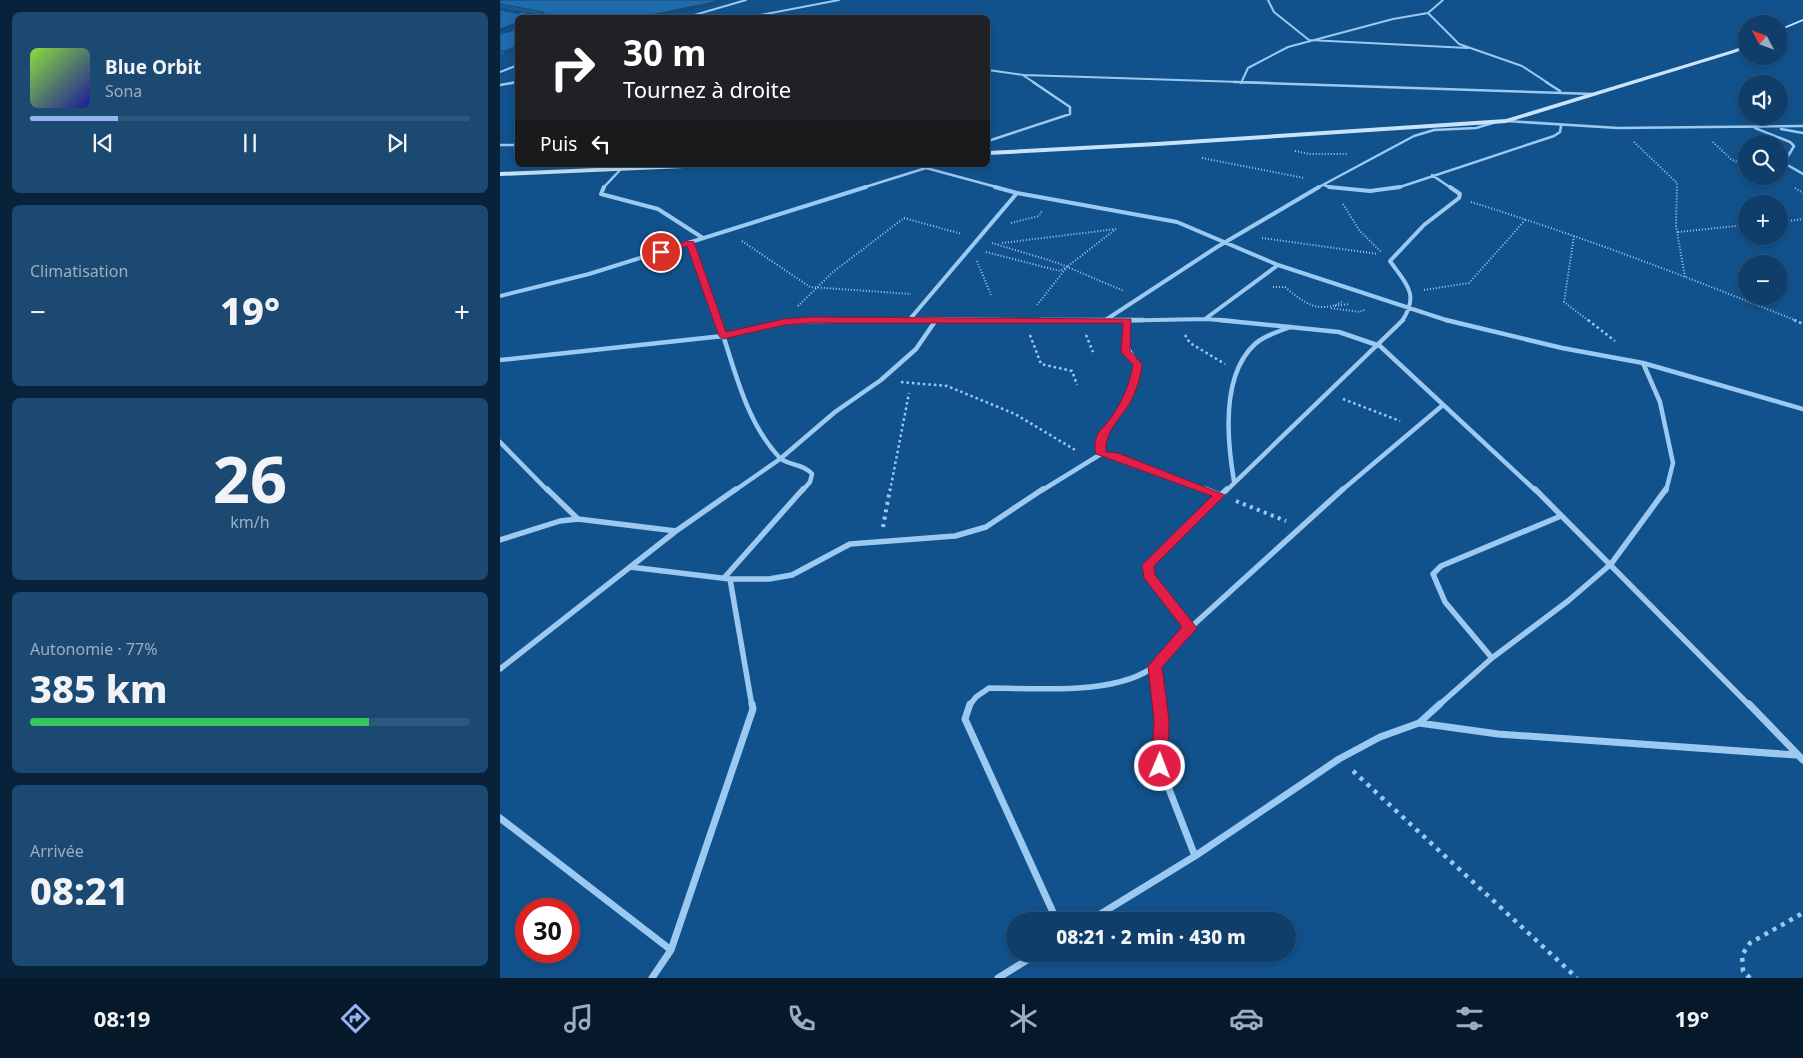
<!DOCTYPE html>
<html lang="fr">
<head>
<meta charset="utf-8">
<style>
  :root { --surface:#0e3e69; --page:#1c4971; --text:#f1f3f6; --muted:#9baec0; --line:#2e577d; --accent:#95b2f1 }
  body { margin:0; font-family:"Noto Sans",sans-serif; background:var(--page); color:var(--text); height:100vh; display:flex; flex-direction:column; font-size:19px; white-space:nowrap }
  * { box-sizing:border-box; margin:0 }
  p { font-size:16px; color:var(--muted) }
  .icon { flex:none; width:28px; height:28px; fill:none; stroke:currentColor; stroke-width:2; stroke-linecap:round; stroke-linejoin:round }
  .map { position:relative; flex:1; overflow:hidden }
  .drawer { display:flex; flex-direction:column; gap:12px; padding:12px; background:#08223a; width:500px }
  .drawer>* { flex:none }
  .guide { position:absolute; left:15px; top:15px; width:475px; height:152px; border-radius:8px; box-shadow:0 2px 8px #0003,0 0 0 1px var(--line); background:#202124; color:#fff; overflow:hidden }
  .needle { width:32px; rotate:311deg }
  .tools { position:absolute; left:1238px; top:15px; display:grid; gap:10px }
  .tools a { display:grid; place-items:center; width:50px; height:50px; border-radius:50%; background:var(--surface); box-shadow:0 2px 8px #0003,0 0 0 1px var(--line); font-size:25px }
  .speed { position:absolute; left:15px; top:898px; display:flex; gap:10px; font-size:25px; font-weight:700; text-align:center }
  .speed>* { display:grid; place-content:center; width:65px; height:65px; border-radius:50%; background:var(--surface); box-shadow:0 2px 8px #0003,0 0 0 1px var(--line); line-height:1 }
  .speed .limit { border:8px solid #d22; background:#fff; color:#111 }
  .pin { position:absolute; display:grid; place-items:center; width:42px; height:42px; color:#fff; margin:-21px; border:2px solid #fff; border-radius:50%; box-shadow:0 1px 5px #0007 }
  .me { position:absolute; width:55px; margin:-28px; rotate:1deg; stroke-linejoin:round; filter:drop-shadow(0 0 4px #0008) }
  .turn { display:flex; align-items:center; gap:18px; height:105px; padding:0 25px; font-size:22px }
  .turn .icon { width:65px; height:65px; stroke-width:2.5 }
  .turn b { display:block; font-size:35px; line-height:42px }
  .then { display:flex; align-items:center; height:48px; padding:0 25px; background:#0003; gap:10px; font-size:19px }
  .big { font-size:38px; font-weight:800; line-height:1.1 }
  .drawer .widget { flex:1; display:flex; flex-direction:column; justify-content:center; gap:8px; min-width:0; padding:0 18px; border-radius:8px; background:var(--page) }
  .drawer .dial { align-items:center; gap:0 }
  .dial b { font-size:65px; line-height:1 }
  .song { display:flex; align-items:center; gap:15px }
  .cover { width:60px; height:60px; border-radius:8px; background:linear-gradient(135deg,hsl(90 70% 55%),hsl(240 70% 35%)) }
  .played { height:5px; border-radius:2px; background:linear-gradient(90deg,var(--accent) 20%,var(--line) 20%) }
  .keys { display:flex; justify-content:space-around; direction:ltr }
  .heat { display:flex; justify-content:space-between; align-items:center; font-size:28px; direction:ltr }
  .charge { height:8px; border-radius:4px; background:linear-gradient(90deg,#34c759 77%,var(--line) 0) }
  .trip { position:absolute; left:506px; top:912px; width:290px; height:50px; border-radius:25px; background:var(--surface); box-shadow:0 2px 8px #0003,0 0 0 1px var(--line); font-weight:800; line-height:50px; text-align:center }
  .tab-bar { display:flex; height:80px; justify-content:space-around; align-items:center; background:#06192a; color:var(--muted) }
  .tab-bar .icon { width:35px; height:35px }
  .tab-bar .active { color:var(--accent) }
  .tab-bar b { font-size:22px; color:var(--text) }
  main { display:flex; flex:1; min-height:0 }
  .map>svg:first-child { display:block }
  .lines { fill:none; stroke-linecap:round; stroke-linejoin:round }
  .path-far3 { stroke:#9bc9f1; stroke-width:2; stroke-dasharray:1 2; stroke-linecap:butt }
  .path-far2 { stroke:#9bc9f1; stroke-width:2.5; stroke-dasharray:2.5 3; stroke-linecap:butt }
  .path-far1 { stroke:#9bc9f1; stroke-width:4; stroke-dasharray:3 4.5; stroke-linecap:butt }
  .path { stroke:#9bc9f1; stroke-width:4.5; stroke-dasharray:4 5.5; stroke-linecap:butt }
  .street-far5 { stroke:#9bc9f1; stroke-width:2 }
  .street-far4 { stroke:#9bc9f1; stroke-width:2.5 }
  .street-far3 { stroke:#9bc9f1; stroke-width:4 }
  .street-far2 { stroke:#9bc9f1; stroke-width:4.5 }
  .street-far1 { stroke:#9bc9f1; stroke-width:5.5 }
  .street { stroke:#9bc9f1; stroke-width:7 }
  .secondary { fill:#c9e3fc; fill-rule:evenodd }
  .wall { fill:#1c5c94 }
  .shaded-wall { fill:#164b78 }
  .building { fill:#206bac; stroke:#164b78 }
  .route { fill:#e11d48; stroke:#92132f }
</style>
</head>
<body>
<main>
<section class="drawer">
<div class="widget">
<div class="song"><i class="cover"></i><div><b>Blue Orbit</b><p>Sona</p></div></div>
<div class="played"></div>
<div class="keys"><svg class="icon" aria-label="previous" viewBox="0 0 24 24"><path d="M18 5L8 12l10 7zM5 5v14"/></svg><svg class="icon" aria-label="pause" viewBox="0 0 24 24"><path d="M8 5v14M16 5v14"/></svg><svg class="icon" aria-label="next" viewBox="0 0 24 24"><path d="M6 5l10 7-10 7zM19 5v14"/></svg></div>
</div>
<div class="widget"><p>Climatisation</p>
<div class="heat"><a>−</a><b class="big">19°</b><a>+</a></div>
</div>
<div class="widget dial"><b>26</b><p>km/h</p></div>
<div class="widget"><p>Autonomie · 77%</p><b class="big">385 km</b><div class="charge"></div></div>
<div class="widget"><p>Arrivée</p><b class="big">08:21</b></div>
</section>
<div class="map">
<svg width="1303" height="978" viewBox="0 0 1303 978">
  <rect width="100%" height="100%" fill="#12528c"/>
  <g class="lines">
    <path class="path-far3" d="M1134,142l43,41 -1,43 9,51
      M1213,142l19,18 14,5
      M795,151l14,3h39
      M702,158l102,20
      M1295,188l8,5
      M971,202c110,34 219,76 326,119
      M843,204l16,26 22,22
      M1279,222l24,-3
      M511,223l28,-7 3,-5
      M1178,232l68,-7
      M1074,236l-10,66 25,19
      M762,238l116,16
      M242,241l68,46 101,7
      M492,243l66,20 66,28
      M502,243l114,-14
      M486,252l74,19 7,-4 -30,38
      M477,261l14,34
      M568,266l48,-37
      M773,287h12c19,16 33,27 57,15
      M924,290l45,-7 57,-64
      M298,306l35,-34 71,-54 58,16
      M835,306l14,-2
      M831,308l29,4 6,-3"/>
    <path class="path-far2" d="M1088,320l27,21
      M1294,320l9,4
      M530,335l11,29 31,7 5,14
      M586,335l7,17
      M685,335l5,8 35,21
      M401,382l46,4 68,28 62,37
      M843,399l57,22
      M390,491l19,-98"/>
    <path class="path-far1" d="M736,501l50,20
      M383,527l7,-38"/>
    <path class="path" d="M853,771l224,207
      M1250,978l-7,-7 -1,-16 8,-12 53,-30"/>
    <path class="street-far5" d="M768,0l6,12 35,28 159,8
      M928,13l31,31 63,22 26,17
      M19,14l25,4
      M184,18l62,-18
      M245,18l94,-18
      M488,70l36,5 247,8
      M0,72l18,-7
      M524,76l11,7
      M10,83l8,-1
      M741,83l7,-15 40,-21 105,-28 35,-6 15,-13"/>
    <path class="street-far4" d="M734,82l359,12
      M1046,82l14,9
      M0,85l18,-3
      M1006,121l112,7 185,-2
      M1255,128l35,14 4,4 -10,17 19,11
      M1281,129l22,4
      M488,141l82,-27v-7l-37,-25
      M0,145h18
      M429,165l-3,3 74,20
      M932,175l19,13
      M824,185l8,3
      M103,188l19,-20
      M362,188l64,-20
      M817,188l97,-52 20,-6 42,-2 20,-6
      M897,188l157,-52 6,-4 1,-6"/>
    <path class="street-far3" d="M104,187l-3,7 57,15 45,29
      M829,187l41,4 30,-4
      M517,193l160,29 101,43 171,56
      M190,242l28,79
      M0,296l89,-22 277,-87
      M437,319l167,2 101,-2 28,2
      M705,319l73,-54
      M306,321l104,-2
      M435,321l2,-2h-27l107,-126 -22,-6
      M604,321l113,-74 102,-60
      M902,321c18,-27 4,-37 -12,-60l34,-36 35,-27 1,-4 -10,-7"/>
    <path class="street-far2" d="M218,320c16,46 27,101 61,137 8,9 24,6 33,17l-2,8 -8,9
      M539,320h104
      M719,320l120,12 41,14 156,145
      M946,320l116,28 81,15
      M0,360l223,-24 61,-14 75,-2
      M0,442l48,49
      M601,454l1,-18 23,-34 11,-30 1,-8 -12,-20 3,-23
      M734,481c-7,-41 -13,-106 21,-137 10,-9 23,-12 35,-17
      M234,491l46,-32 55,-47 46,-32 35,-31 20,-29
      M541,491l60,-37 13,2 94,35
      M726,491l177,-171
      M841,491l102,-86
      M1166,491l7,-28 -13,-61 -17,-39 160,46"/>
    <path class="street-far1" d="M47,489l31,30
      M705,489l15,6
      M1035,489l215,217
      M0,540l60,-19 18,-2 98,12
      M130,567l100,12 22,127
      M224,578l79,-89
      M230,579h39l23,-4 58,-31 105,-8 31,-9 57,-38
      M690,628l153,-139
      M992,658l-47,-56 -12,-28 8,-8 120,-50
      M655,666l5,40
      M0,669l176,-138 60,-42
      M469,706l7,-9 13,-9c48,0 129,8 167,-23 13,-11 23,-25 34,-37l-42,-53v-10l79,-76
      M938,706l54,-48 76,-57 43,-37 55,-75"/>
    <path class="street" d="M470,704l-5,15 92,202
      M660,704l2,16 -2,46 35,90
      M1249,704l54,56
      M919,723l79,11 298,21
      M0,818l171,132
      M589,921l106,-65 144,-97 41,-22 39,-14 21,-19
      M152,978l19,-28 82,-241 -1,-5
      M498,978l39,-24"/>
    <path class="secondary" d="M1303,19v2l-24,10v-2z
      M1246,45v3l-9,4 -231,71 -349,23 -169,9v-4l169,-9 349,-23 227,-69z
      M166,165h44l-3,2 -207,9v-4z"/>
  </g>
  <path class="wall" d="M0,0l219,1 1,3 -68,14h-109l2,-2 -1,-1 -44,-8z
    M0,34l5,21 -5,-1z"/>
  <path class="shaded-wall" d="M219,1l1,3 -68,14h-16z
    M16,23l2,3 -18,6v-3z
    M18,46v4l-13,5 -1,-4z"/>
  <path class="building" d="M0,0h216l3,1 -83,17h-93l3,-2 -3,-4 -43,-8z
    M0,10l42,8h-24v6l-2,-1 -16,6z
    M18,29v17l-14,5h-4v-17z"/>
  <path class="route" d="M187,241l7,1 32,90 58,-13 27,-2 320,2 -1,32 12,13c-1,13 -6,27 -12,39 -10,16 -26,29 -24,49l12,1 107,42 -71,71 1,9 42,53 -35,39 7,53 -1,46 -2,4 -6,2 -5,-2 -3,-4 2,-46 -6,-54 34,-39 -38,-49 -2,-13 70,-69 -116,-42c-1,-5 -2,-10 0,-15 2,-8 6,-10 11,-16 13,-16 23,-38 26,-58l-12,-13 2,-29h-312l-27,2 -61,14 -4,-3 -32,-90 -26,8 -4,-2z"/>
</svg>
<div class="tools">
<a><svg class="needle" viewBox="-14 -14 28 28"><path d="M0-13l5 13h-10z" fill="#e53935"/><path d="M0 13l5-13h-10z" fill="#9baec0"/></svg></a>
<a><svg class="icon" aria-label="sound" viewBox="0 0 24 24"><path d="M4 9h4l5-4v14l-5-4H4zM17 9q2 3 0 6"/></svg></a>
<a><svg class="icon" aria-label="search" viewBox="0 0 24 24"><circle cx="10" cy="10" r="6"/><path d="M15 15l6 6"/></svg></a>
<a>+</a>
<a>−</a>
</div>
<div class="speed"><div class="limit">30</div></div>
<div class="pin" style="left:161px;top:252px;background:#d93025"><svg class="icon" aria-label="arrive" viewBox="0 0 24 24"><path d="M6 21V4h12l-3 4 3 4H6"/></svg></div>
<svg class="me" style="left:660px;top:766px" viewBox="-20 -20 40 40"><circle r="17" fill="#e11d48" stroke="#fff" stroke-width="3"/><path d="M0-11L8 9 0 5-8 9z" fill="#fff"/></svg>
<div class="trip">08:21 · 2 min · 430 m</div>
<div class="guide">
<div class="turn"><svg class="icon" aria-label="right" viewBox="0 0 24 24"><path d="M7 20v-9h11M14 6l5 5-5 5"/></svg><div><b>30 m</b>Tournez à droite</div></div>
<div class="then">Puis<svg class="icon" aria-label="left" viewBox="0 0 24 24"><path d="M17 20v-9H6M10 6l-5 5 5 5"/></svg></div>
</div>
</div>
</main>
<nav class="tab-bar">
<b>08:19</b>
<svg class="icon active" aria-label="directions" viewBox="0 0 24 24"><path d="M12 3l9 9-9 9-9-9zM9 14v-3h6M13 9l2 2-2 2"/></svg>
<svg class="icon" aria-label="music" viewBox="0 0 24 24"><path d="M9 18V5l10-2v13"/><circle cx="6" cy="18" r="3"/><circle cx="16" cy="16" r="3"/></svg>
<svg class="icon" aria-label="phone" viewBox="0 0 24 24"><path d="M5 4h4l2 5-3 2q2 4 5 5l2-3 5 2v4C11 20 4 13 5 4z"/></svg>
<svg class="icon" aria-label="climate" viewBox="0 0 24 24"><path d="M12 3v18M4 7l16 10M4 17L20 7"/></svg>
<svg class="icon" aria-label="car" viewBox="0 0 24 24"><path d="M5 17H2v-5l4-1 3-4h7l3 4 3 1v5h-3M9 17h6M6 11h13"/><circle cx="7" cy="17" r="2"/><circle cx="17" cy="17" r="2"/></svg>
<svg class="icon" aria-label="filters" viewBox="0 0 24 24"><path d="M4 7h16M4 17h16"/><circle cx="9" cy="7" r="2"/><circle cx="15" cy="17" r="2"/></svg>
<b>19°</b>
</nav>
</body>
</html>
